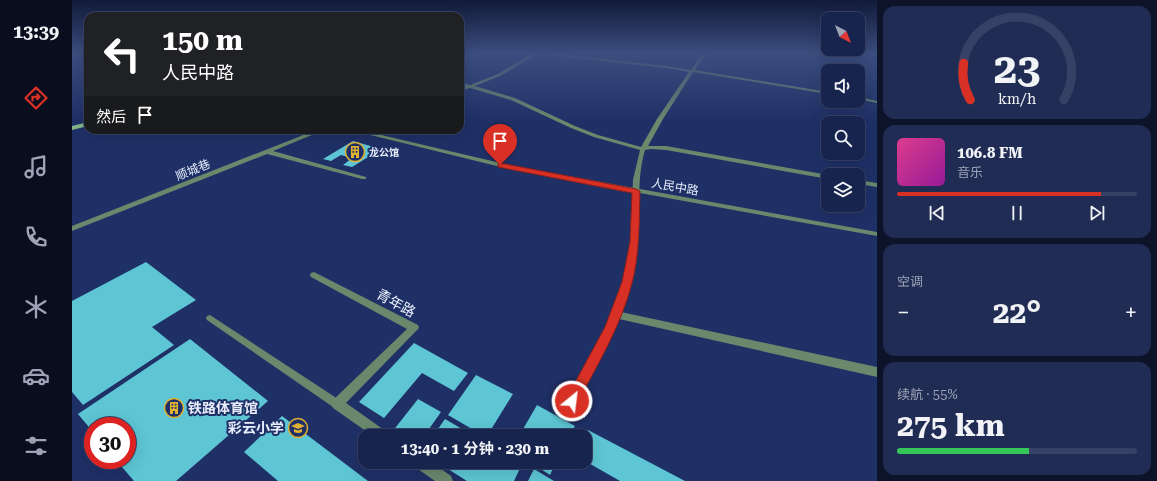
<!DOCTYPE html>
<html lang="zh">
<head>
<meta charset="utf-8">
<style>
  :root { --surface:#17244d; --page:#202c54; --text:#f1f3f6; --muted:#9ea4b6; --line:#364165; --accent:#d93025 }
  body { margin:0; font-family:"Roboto Serif","Noto Sans SC",serif; background:var(--page); color:var(--text); height:100vh; display:flex; flex-direction:column; font-size:15px; white-space:nowrap }
  * { box-sizing:border-box; margin:0 }
  p { font-size:13px; color:var(--muted) }
  .icon { flex:none; width:22px; height:22px; fill:none; stroke:currentColor; stroke-width:2; stroke-linecap:round; stroke-linejoin:round }
  .map { position:relative; flex:1; overflow:hidden }
  .drawer { display:flex; flex-direction:column; gap:6px; padding:6px; background:#0d142a; width:280px }
  .drawer>* { flex:none }
  .hud { position:absolute; left:12px; top:12px; width:380px; height:122px; border-radius:12px; box-shadow:0 4px 16px #0002,0 0 0 1px var(--line); background:#202124; color:#fff; overflow:hidden }
  .needle { width:26px; rotate:138deg }
  .controls { position:absolute; left:749px; top:12px; display:grid; gap:8px }
  .controls a { display:grid; place-items:center; width:44px; height:44px; border-radius:8px; background:var(--surface); box-shadow:0 4px 16px #0002,0 0 0 1px var(--line); font-size:20px }
  .speed { position:absolute; left:12px; top:417px; display:flex; gap:8px; font-size:20px; font-weight:700; text-align:center }
  .speed>* { display:grid; place-content:center; width:52px; height:52px; border-radius:50%; background:var(--surface); box-shadow:0 4px 16px #0002,0 0 0 1px var(--line); line-height:1 }
  .speed .limit { border:6px solid #d22; background:#fff; color:#111 }
  .pin { position:absolute; display:grid; place-items:center; width:34px; height:34px; color:#fff; margin:-41px -17px; border-radius:50% 50% 50% 0; rotate:-45deg; box-shadow:0 0 4px #0007 }
  .pin .icon { rotate:45deg }
  .me { position:absolute; width:44px; margin:-22px; rotate:29deg; stroke-linejoin:round; filter:drop-shadow(0 0 3px #0008) }
  .turn { display:flex; align-items:center; gap:14px; height:84px; padding:0 12px; font-size:18px }
  .turn .icon { width:52px; height:52px; stroke-width:2.5 }
  .turn b { display:block; font-size:28px; line-height:34px }
  .then { display:flex; align-items:center; height:38px; padding:0 12px; background:#0003; gap:8px; font-size:15px }
  .big { font-size:30px; font-weight:700; line-height:1.1 }
  .drawer .widget { flex:1; display:flex; flex-direction:column; justify-content:center; gap:6px; min-width:0; padding:0 14px; border-radius:12px; background:var(--page) }
  .drawer .dial { align-items:center; gap:0 }
  .dial svg { height:104px; overflow:visible; fill:none; stroke:var(--line); stroke-width:7; stroke-linecap:round; text-anchor:middle }
  .dial text { fill:var(--text); stroke:none }
  .song { display:flex; align-items:center; gap:12px }
  .cover { width:48px; height:48px; border-radius:6px; background:linear-gradient(135deg,hsl(330 70% 55%),hsl(300 70% 35%)) }
  .played { height:4px; border-radius:2px; background:linear-gradient(90deg,var(--accent) 85%,var(--line) 85%) }
  .keys { display:flex; justify-content:space-around; direction:ltr }
  .heat { display:flex; justify-content:space-between; align-items:center; font-size:22px; direction:ltr }
  .charge { height:6px; border-radius:3px; background:linear-gradient(90deg,#34c759 55%,var(--line) 0) }
  .trip { position:absolute; left:286px; top:429px; width:234px; height:40px; border-radius:12px; background:var(--surface); box-shadow:0 4px 16px #0002,0 0 0 1px var(--line); font-weight:700; line-height:40px; text-align:center }
  main { display:flex; flex:1; min-height:0 }
  .tabs { display:flex; flex-direction:column; width:72px; justify-content:space-around; align-items:center; background:#090e1f; color:var(--muted) }
  .tabs .icon { width:28px; height:28px }
  .tabs .current { color:var(--accent) }
  .tabs b { font-size:18px; color:var(--text) }
  .map>svg:first-child { display:block }
  .building { fill:#5dc5d3 }
  .lines { fill:none; stroke-linecap:round; stroke-linejoin:round }
  .service { fill:#69886c; fill-rule:evenodd }
  .minor { fill:#69886c; fill-rule:evenodd }
  .tertiary { fill:#69886c; fill-rule:evenodd }
  .secondary { fill:#85b68a; fill-rule:evenodd }
  .route { fill:#d93025; stroke:#8d1f18 }
  .labels { text-anchor:middle; dominant-baseline:central; stroke-width:4; stroke-linejoin:round; paint-order:stroke }
  .far-poi-label { font-size:10px; font-weight:bold; fill:#e8eefb; stroke:#1f3067; text-anchor:start }
  .street-label { font-size:12px; fill:#e8eefb; stroke:#1f3067 }
  .near-street-label { font-size:14px; fill:#e8eefb; stroke:#1f3067 }
  .near-poi-label { font-size:14px; font-weight:bold; fill:#e8eefb; stroke:#1f3067; text-anchor:start }
</style>
</head>
<body>
<main>
<nav class="tabs">
<b>13:39</b>
<svg class="icon current" aria-label="directions" viewBox="0 0 24 24"><path d="M12 3l9 9-9 9-9-9zM9 14v-3h6M13 9l2 2-2 2"/></svg>
<svg class="icon" aria-label="music" viewBox="0 0 24 24"><path d="M9 18V5l10-2v13"/><circle cx="6" cy="18" r="3"/><circle cx="16" cy="16" r="3"/></svg>
<svg class="icon" aria-label="phone" viewBox="0 0 24 24"><path d="M5 4h4l2 5-3 2q2 4 5 5l2-3 5 2v4C11 20 4 13 5 4z"/></svg>
<svg class="icon" aria-label="climate" viewBox="0 0 24 24"><path d="M12 3v18M4 7l16 10M4 17L20 7"/></svg>
<svg class="icon" aria-label="car" viewBox="0 0 24 24"><path d="M5 17H2v-5l4-1 3-4h7l3 4 3 1v5h-3M9 17h6M6 11h13"/><circle cx="7" cy="17" r="2"/><circle cx="17" cy="17" r="2"/></svg>
<svg class="icon" aria-label="filters" viewBox="0 0 24 24"><path d="M4 7h16M4 17h16"/><circle cx="9" cy="7" r="2"/><circle cx="15" cy="17" r="2"/></svg>
</nav>
<div class="map">
<svg width="805" height="481" viewBox="0 0 805 481">
  <rect width="100%" height="100%" fill="#1f3067"/>
  <path class="building" d="M281,141l28,8 -29,18 -9,-2 9,-7 -11,-3 -10,6 -8,-2z
    M74,262l50,38 -44,27 22,18 -91,60 -11,-13v-91z
    M118,339l78,62 -92,80h-42l-18,-21h11v-34h-34v6l-15,-18z
    M342,343l54,30 -14,18 -32,-18 -38,45 -25,-16z
    M404,375l37,19 -26,42h-3l-36,-21z
    M346,399l23,13 -17,24h-26l-6,-4z
    M465,405l38,21 -6,10h-50z
    M210,416l86,65h-90l-34,-29z
    M373,419l29,17h-41z
    M516,430l97,51h-65l-35,-20v-25z
    M365,462h82l3,2 -8,17h-47z
    M458,462h26l-6,13z
    M462,469l20,12h-26z"/>
  <g class="lines">
    <path class="service" d="M138,315l131,86 1,3 -1,3 -4,2 -4,-2 -126,-87 -1,-2 1,-2z"/>
    <path class="minor" d="M461,53h16l118,13 24,4 11,-17h4l-11,17 133,22v2l-135,-22 -30,47 -15,27h18l162,29v4l-162,-29 -15,-1 -6,1c-9,30 -4,61 -7,91 -2,25 -9,48 -17,71l256,55v10l-258,-58 -3,8 -40,78 -4,1 -4,-1 -2,-4 2,-4 38,-70 17,-45 7,-41 3,-61 7,-30 -46,-13 -23,-9 -60,-28 -41,-12 -10,3v-3l6,-2 -6,-2v-2l10,3 28,-11zM466,54l129,14 22,4 -32,47 -16,28 -43,-12 -23,-9 -60,-28 -40,-12 25,-10z
      M786,97l19,4v2l-19,-4z
      M244,130h8l-51,21 93,26v2h-4l-95,-25 -195,77v-5z
      M786,180l19,3v4l-19,-3z
      M242,272l104,53 1,3 -73,75 41,29 2,4h-16l-40,-28 -2,-4 2,-4 74,-71 -96,-52 -1,-2 1,-2z
      M341,462h18l20,14 2,5h-18l-20,-14z"/>
    <path class="tertiary" d="M278,130h10l153,36 364,66v4l-364,-66z"/>
    <path class="secondary" d="M16,122v4l-16,4v-4z"/>
  </g>
  <linearGradient id="sky" x2="0" y2="1"><stop stop-color="#111a39"/><stop offset="0.44" stop-color="#3c4e7f"/><stop offset="1" stop-color="#3c4e7f" stop-opacity="0"/></linearGradient>
  <rect width="805" height="121" fill="url(#sky)"/>
  <path class="route" d="M428,163l136,26 4,2c-1,31 0,62 -8,92 -11,43 -35,83 -56,122l-4,2 -5,-2 -2,-4 40,-74 17,-45 8,-40 2,-49 -134,-26v-3z"/>
  <defs>
    <g id="building-ring" transform="scale(1)"><circle r="9.5" fill="#1f3067" stroke="#dfb034" stroke-width="1.5"/><path d="M-4-6H4V6H1V3H-1V6H-4ZM-2.5-4.3h1.7v1.8h-1.7ZM.8-4.3h1.7v1.8H.8ZM-2.5-1h1.7V.8h-1.7ZM.8-1h1.7V.8H.8Z" fill="#dfb034"/></g>
    <g id="school-ring" transform="scale(1)"><circle r="9.5" fill="#1f3067" stroke="#dfb034" stroke-width="1.5"/><path d="M0-5L7-2L0 1L-7-2ZM-4 1L0 2.5L4 1V4Q0 6-4 4Z" fill="#dfb034"/></g>
  </defs>
  <g fill-rule="evenodd">
    <use href="#building-ring" x="283" y="152"/>
    <use href="#building-ring" x="102" y="408"/>
    <use href="#school-ring" x="226" y="428"/>
  </g>
  <g class="labels">
    <g class="far-poi-label">
      <text x="297" y="152">龙公馆</text>
    </g>
    <g class="street-label">
      <text transform="translate(121 170) rotate(-22)">顺城巷</text>
      <text transform="translate(603 187) rotate(10)">人民中路</text>
    </g>
    <g class="near-street-label">
      <text transform="translate(324 303) rotate(29)">青年路</text>
    </g>
    <g class="near-poi-label">
      <text x="116" y="408">铁路体育馆</text>
      <text x="212" y="428" text-anchor="end">彩云小学</text>
    </g>
  </g>
</svg>
<div class="controls">
<a><svg class="needle" viewBox="-14 -14 28 28"><path d="M0-13l5 13h-10z" fill="#e53935"/><path d="M0 13l5-13h-10z" fill="#9ea4b6"/></svg></a>
<a><svg class="icon" aria-label="sound" viewBox="0 0 24 24"><path d="M4 9h4l5-4v14l-5-4H4zM17 9q2 3 0 6"/></svg></a>
<a><svg class="icon" aria-label="search" viewBox="0 0 24 24"><circle cx="10" cy="10" r="6"/><path d="M15 15l6 6"/></svg></a>
<a><svg class="icon" aria-label="layers" viewBox="0 0 24 24"><path d="M12 4l9 5-9 5-9-5zM3 14l9 5 9-5"/></svg></a>
</div>
<div class="speed"><div class="limit">30</div></div>
<div class="pin" style="left:428px;top:165px;background:#d93025"><svg class="icon" aria-label="arrive" viewBox="0 0 24 24"><path d="M6 21V4h12l-3 4 3 4H6"/></svg></div>
<svg class="me" style="left:500px;top:401px" viewBox="-20 -20 40 40"><circle r="17" fill="#d93025" stroke="#fff" stroke-width="3"/><path d="M0-11L8 9 0 5-8 9z" fill="#fff"/></svg>
<div class="trip">13:40 · 1 分钟 · 230 m</div>
<div class="hud">
<div class="turn"><svg class="icon" aria-label="left" viewBox="0 0 24 24"><path d="M17 20v-9H6M10 6l-5 5 5 5"/></svg><div><b>150 m</b>人民中路</div></div>
<div class="then">然后<svg class="icon" aria-label="arrive" viewBox="0 0 24 24"><path d="M6 21V4h12l-3 4 3 4H6"/></svg></div>
</div>
</div>
<section class="drawer">
<div class="widget dial"><svg viewBox="0 0 100 80">
<path d="M14 69A42 42 0 1 1 86 69"/>
<path d="M14 69A42 42 0 0 1 9 41" stroke="#d93025"/>
<text x="50" y="56" font-size="32" font-weight="700">23</text>
<text x="50" y="72" font-size="11">km/h</text>
</svg></div>
<div class="widget">
<div class="song"><i class="cover"></i><div><b>106.8 FM</b><p>音乐</p></div></div>
<div class="played"></div>
<div class="keys"><svg class="icon" aria-label="previous" viewBox="0 0 24 24"><path d="M18 5L8 12l10 7zM5 5v14"/></svg><svg class="icon" aria-label="pause" viewBox="0 0 24 24"><path d="M8 5v14M16 5v14"/></svg><svg class="icon" aria-label="next" viewBox="0 0 24 24"><path d="M6 5l10 7-10 7zM19 5v14"/></svg></div>
</div>
<div class="widget"><p>空调</p>
<div class="heat"><a>−</a><b class="big">22°</b><a>+</a></div>
</div>
<div class="widget"><p>续航 · 55%</p><b class="big">275 km</b><div class="charge"></div></div>
</section>
</main>
</body>
</html>
